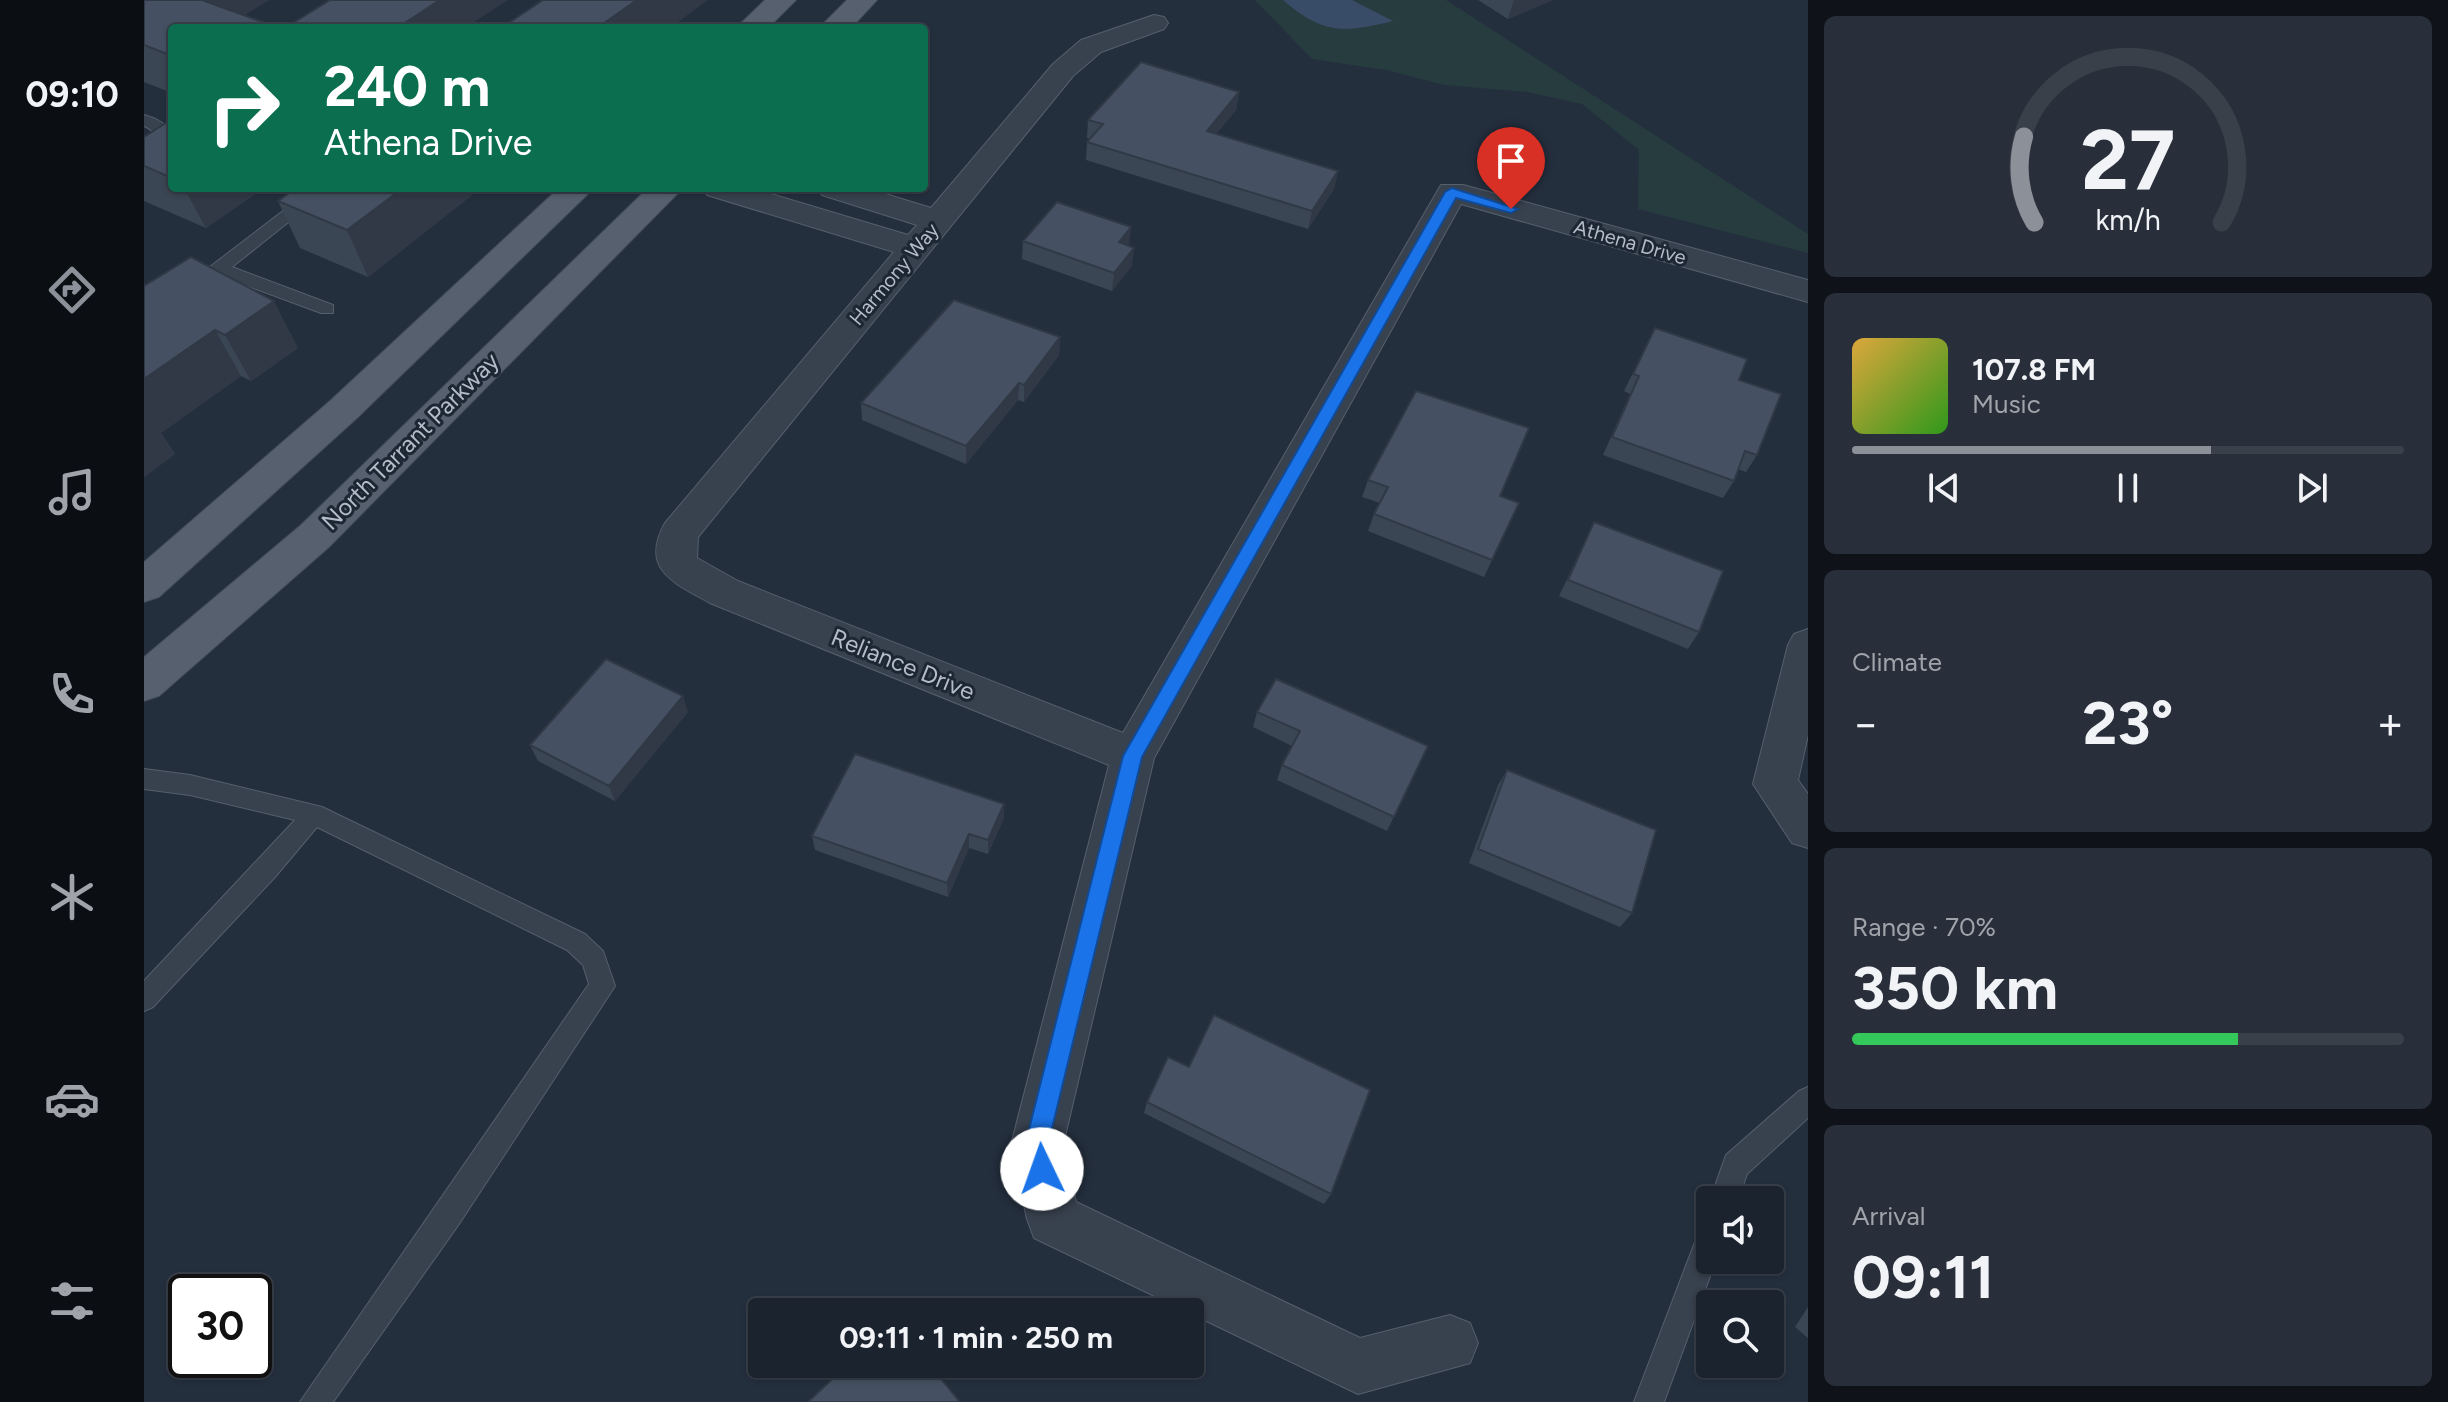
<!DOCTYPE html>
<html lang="en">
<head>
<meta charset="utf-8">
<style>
  :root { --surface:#1b232e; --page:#282f3a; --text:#f1f3f6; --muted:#a0a4aa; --line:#39404a; --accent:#8c9099 }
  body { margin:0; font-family:Figtree,sans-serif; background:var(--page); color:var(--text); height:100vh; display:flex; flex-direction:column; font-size:30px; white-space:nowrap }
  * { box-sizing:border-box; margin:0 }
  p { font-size:26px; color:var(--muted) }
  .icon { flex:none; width:44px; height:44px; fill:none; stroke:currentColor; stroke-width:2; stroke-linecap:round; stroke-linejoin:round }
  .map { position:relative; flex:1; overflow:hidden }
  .panel { display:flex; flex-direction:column; gap:16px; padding:16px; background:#0f1319; width:640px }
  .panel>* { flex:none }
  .hud { position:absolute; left:24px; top:24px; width:760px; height:168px; border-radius:8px; box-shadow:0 2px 6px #0004,0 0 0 2px var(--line); background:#0b6e4f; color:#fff; overflow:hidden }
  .fabs { position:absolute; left:1552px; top:1186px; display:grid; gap:16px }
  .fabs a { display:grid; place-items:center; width:88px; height:88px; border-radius:8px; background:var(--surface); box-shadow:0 2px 6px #0004,0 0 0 2px var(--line); font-size:40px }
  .speed { position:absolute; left:24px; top:1274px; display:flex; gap:16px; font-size:40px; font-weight:700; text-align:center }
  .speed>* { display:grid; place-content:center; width:104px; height:104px; border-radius:50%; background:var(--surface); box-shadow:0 2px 6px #0004,0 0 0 2px var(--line); line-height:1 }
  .speed .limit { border:4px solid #111; border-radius:12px; background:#fff; color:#111 }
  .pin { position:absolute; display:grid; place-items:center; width:68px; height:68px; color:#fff; margin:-82px -34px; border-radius:50% 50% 50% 0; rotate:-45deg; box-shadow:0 0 8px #0007 }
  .pin .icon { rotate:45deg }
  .me { position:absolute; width:88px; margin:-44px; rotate:357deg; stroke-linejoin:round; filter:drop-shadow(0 0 6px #0008) }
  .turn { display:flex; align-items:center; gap:28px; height:168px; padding:0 24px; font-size:36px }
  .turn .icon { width:104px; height:104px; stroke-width:2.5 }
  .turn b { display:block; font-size:56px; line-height:68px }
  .big { font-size:60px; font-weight:700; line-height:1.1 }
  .panel .card { flex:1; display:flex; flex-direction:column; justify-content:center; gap:12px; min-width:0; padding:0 28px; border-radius:12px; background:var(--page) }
  .panel .dial { align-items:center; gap:0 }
  .dial svg { height:208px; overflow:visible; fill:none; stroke:var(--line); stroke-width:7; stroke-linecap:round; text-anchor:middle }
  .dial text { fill:var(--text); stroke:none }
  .song { display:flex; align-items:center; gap:24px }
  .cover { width:96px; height:96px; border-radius:12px; background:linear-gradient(135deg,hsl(40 70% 55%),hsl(110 70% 35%)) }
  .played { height:8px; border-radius:4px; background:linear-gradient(90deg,var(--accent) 65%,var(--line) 65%) }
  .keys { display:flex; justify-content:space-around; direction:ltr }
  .heat { display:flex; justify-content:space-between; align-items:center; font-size:44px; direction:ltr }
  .charge { height:12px; border-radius:6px; background:linear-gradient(90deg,#34c759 70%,var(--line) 0) }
  .trip { position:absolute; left:604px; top:1298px; width:456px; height:80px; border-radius:8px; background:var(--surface); box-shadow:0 2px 6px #0004,0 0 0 2px var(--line); font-weight:700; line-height:80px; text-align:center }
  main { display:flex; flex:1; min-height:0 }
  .tabs { display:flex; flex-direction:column; width:144px; justify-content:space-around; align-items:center; background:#0b0e12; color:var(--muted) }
  .tabs .icon { width:56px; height:56px }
  .tabs .selected { color:var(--accent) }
  .tabs b { font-size:36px; color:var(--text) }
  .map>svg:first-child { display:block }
  .green { fill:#263c3f }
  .water { fill:#394c67 }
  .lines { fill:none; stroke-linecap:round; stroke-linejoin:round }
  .lane-casing { stroke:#565f6c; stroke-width:2 }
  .street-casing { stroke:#565f6c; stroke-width:2 }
  .primary-casing { stroke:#414a57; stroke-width:2 }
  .lane { fill:#38414e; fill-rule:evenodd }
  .street { fill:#38414e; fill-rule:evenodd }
  .primary { fill:#56606e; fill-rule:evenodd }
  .wall { fill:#3b4654 }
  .shaded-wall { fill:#303945 }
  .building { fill:#455162; stroke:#303945; stroke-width:2 }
  .route { fill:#1a73e8; stroke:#114b97; stroke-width:2 }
  .labels { text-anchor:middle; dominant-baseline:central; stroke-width:6; stroke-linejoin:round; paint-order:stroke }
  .far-street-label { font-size:20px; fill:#b4bcc9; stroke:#1d2633 }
  .street-label { font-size:24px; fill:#b4bcc9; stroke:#1d2633 }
</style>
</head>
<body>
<main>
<nav class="tabs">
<b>09:10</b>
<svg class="icon selected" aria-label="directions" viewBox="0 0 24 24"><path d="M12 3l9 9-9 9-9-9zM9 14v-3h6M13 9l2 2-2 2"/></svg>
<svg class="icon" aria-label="music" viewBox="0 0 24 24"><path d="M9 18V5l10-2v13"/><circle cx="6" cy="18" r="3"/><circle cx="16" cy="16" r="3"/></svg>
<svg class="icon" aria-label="phone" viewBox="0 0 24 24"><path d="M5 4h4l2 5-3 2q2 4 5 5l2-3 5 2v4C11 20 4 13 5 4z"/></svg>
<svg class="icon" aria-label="climate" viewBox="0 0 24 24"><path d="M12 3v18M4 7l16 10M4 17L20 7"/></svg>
<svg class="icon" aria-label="car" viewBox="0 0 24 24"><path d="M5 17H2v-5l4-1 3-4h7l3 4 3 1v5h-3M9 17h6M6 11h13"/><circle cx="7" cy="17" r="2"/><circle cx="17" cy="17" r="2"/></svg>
<svg class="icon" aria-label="filters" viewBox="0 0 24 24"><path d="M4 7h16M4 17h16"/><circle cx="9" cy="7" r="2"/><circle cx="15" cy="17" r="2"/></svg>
</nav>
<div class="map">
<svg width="1664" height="1402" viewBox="0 0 1664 1402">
  <rect width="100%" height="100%" fill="#242f3e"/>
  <path class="green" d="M1111,0h191l362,234v19l-170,-44 1,-59 -57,-46 -55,-12 -83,-7 -58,-15 -74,-11z"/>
  <path class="water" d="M1139,0h69l41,21c-49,12 -70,14 -110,-21z"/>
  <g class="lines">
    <g class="lane-casing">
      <path id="lane" d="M0,115c20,6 28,12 28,33 -12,-3 -16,-18 -28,-22z
        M169,188h18l-99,79 101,38v8h-12l-100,-37 -26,20 -51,3v-12l41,-1z
        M0,769l46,6 132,32 263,127 18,17 12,35 -156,238 -126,178h-33l289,-418 -6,-19 -16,-15 -250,-123 -42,50 -122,130 -9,4v-30l151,-161 -105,-25 -46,-6z
        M1664,1087v31l-61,56 -9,26h-28l16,-45 73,-64z
        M1566,1225v35h6l-52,142h-30l66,-173z"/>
    </g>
    <g class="street-casing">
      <path id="street" d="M1010,15l10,2 4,6 -4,6 -63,23 -28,24 -375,461 -1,21 41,23 385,152 318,-548h22l345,95v22l-347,-98 -307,554 -91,387 13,57 284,136 90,-23 20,8 8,20 -8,20 -112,31 -324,-156 -7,-19 -16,-74 98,-380 -399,-162c-35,-20 -71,-33 -45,-80l229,-271 -187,-57 -5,-7h49l157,47 9,-10 -95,-30 -5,-7h49l65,20 122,-144 28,-24z
        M1664,629v106l-10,45 10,14v54l-16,-5 -39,-59 35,-139 6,-11z"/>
    </g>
    <g class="primary-casing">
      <path id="primary" d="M621,0h31l-28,28h-32z
        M703,0h30l-26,28h-32z
        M415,188h35l-237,230 -198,179 -15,5v-40l187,-162z
        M504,188h35l-354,359 -170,149 -15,5v-44l157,-132z"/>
    </g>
    <use href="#lane" class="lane"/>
    <use href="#street" class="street"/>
    <use href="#primary" class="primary"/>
  </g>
  <path class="wall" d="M0,0h125l-25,15 -72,13v65l-28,-11z
    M1334,0h75l-45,19z
    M1095,92l-3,18 -20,24 122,37 -4,18 -26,40 -222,-69 1,-18 3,-3 -3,-1 1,-18z
    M28,119v69h92l-58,40 -62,-27v-64z
    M152,188h185l-113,89 -68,-29 -22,-47z
    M987,227l-3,19 4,20 -20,25 -90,-32 1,-18z
    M0,286l154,62 -47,33 -10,-5 -80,57 14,21 -31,23z
    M1511,328l84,52 18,75 -11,17 -8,-3 -4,12 -11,17 -120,-43 27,-61 -6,-3z
    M916,337l-1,18 -35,47 -6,-2 -52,64 -104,-44 -1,-17z
    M1224,480l132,16 19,7 -35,74 -116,-46 6,-17 6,-11 -18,-6z
    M1450,522l105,110 -11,17 -129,-53z
    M544,712l-73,89 -77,-40 -8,-16z
    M1113,712l171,34 -41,85 -110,-51 5,-15 10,-19 -39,-19z
    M1363,770l125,143 -12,14 -151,-64 29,-78z
    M860,818l-16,36 -19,-6 -21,49 -133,-47 -3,-14z
    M1045,1067l142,127 -7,10 -180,-91 3,-11z
    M1664,1307v31l-13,-11z"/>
  <path class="shaded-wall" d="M42,0h83l-46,28z
    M296,0h68l-40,26v2h-71z
    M493,0h71l-38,28h-73z
    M1370,0h39l-45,19z
    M1095,92l-3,18 -32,39 3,-18z
    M1194,171l-4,18 -26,40 4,-18z
    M40,188h80l-58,40z
    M259,188h78l-113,89 -21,-47z
    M987,227l-2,18 -12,15 2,-18z
    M990,248l-2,18 -20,25 2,-18z
    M130,301l24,47 -47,33 -26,-46z
    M71,330l26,46 -80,57 14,21 -31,23v-98z
    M916,337l-1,18 -35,47v-17z
    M875,383l-1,17 -52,64v-18z
    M539,696l5,16 -73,89 -6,-15z
    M860,804v14l-16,36v-14z
    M825,834v14l-21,49 -1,-14z"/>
  <path class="building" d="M0,0h58l77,28h-107v28l-28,-11z
    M186,0h110l-43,28h-112z
    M399,0h94l-40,28h-96z
    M997,62l98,30 -32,39 131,40 -26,40 -225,-69 16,-18 -15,-4z
    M28,119v59l-28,-12v-29z
    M152,188h107l-56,42 -69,-29z
    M913,202l74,25 -12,15 15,6 -20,25 -91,-32z
    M47,257l83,44 -49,34 -10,-5 -71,49v-93z
    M810,300l106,37 -36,48 -5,-2 -53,63 -105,-43z
    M1511,328l92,31 -8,21 42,14 -24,61 -12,-4 -11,30 -122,-44 27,-61 -6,-2z
    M1272,391l113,37 -29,68 19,7 -27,57 -118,-46 14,-27 -20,-7z
    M1450,522l129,49 -24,61 -131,-52z
    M462,659l77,37 -74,90 -79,-41z
    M1132,679l152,67 -34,71 -112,-52 18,-34 -43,-19z
    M711,754l149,50 -16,36 -19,-6 -22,49 -135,-47z
    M1363,770l149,60 -24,83 -154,-64z
    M1070,1015l156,75 -39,104 -184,-92 21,-45 21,10z
    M704,1364h81l31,38h-152z"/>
  <path class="route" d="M1308,188l66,21 -7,4 -55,-15 -314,559 -94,388 5,24 -3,8 -8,3 -8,-3 -9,-32 98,-389 322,-564z"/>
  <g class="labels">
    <g class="far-street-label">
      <text transform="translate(1486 242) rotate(16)">Athena Drive</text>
      <text transform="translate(750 274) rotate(-50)">Harmony Way</text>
    </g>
    <g class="street-label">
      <text transform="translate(266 441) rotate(-45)">North Tarrant Parkway</text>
      <text transform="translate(759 664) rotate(22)">Reliance Drive</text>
    </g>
  </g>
</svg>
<div class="fabs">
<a><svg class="icon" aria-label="sound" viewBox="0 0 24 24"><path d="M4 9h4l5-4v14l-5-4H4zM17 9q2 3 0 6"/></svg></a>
<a><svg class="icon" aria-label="search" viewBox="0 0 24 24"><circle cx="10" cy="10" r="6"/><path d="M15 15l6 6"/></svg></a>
</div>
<div class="speed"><div class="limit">30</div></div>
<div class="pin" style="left:1367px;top:209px;background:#d93025"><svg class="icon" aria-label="arrive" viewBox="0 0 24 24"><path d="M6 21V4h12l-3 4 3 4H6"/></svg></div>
<svg class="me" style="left:898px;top:1169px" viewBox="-20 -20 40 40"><circle r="19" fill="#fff"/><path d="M0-13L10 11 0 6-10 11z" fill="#1a73e8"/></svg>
<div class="trip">09:11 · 1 min · 250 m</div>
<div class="hud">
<div class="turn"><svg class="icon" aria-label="right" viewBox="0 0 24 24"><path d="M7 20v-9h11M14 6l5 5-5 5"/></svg><div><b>240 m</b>Athena Drive</div></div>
</div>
</div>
<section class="panel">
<div class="card dial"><svg viewBox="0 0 100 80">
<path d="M14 69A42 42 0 1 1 86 69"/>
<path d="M14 69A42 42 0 0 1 10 36" stroke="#8c9099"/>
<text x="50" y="56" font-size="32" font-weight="700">27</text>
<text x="50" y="72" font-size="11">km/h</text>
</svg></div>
<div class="card">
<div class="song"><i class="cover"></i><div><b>107.8 FM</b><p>Music</p></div></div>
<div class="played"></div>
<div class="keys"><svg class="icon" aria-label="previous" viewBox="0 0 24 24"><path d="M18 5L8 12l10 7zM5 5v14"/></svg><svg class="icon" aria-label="pause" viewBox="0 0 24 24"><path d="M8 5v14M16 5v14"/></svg><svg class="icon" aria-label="next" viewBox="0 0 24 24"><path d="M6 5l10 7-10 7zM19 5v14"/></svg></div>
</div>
<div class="card"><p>Climate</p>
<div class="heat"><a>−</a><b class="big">23°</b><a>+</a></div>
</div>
<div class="card"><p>Range · 70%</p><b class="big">350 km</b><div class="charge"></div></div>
<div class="card"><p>Arrival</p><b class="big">09:11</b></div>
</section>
</main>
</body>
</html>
